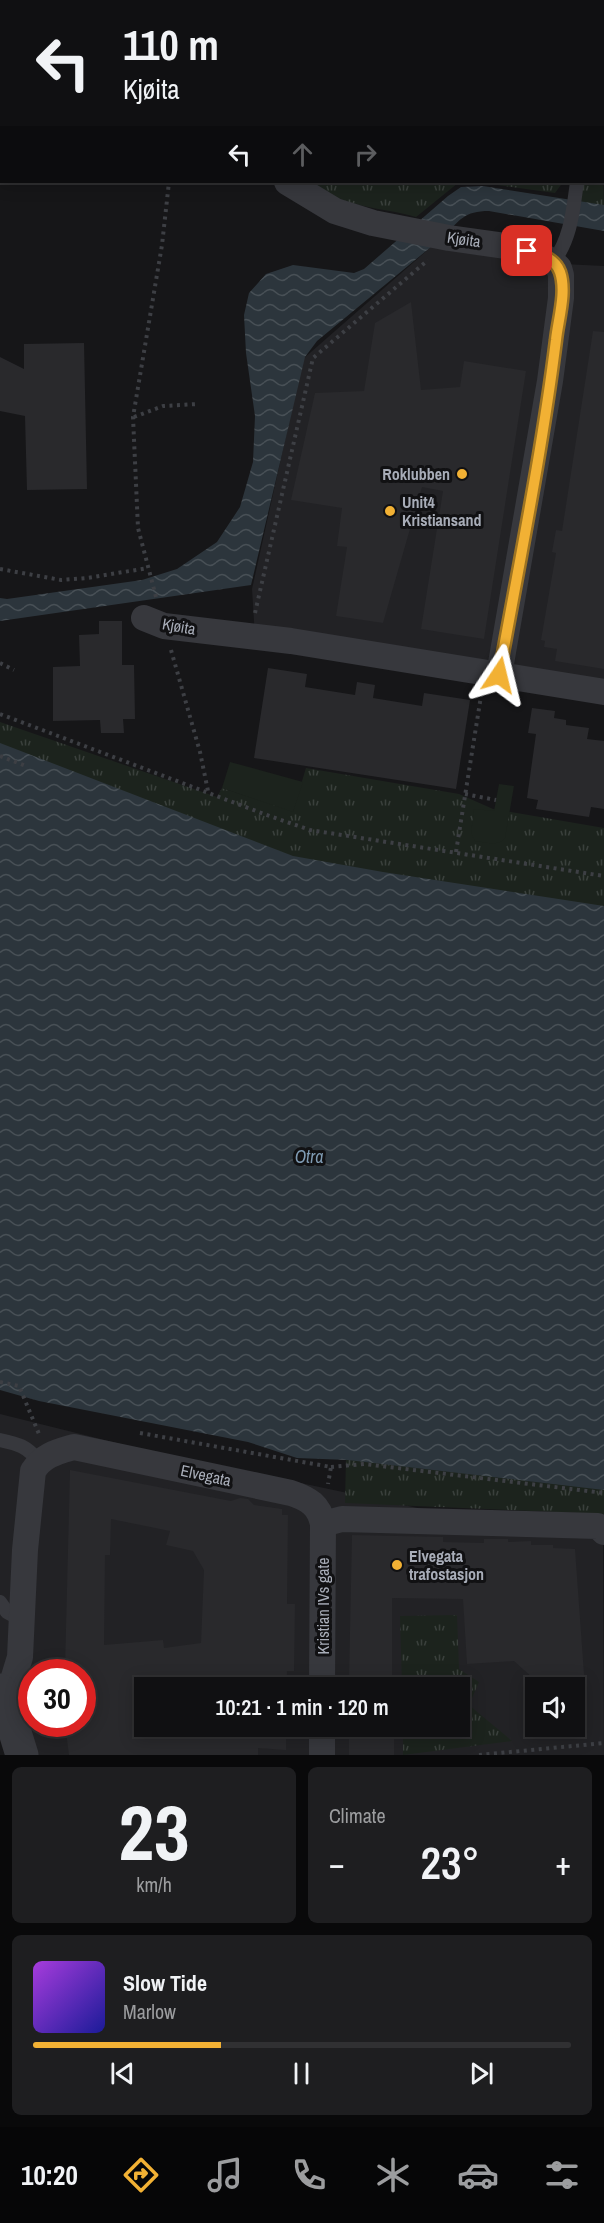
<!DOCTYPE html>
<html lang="en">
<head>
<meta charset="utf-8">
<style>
  :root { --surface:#101012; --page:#1e1e20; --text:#f1f3f6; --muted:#9c9d9f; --line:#303032; --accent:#f2b134 }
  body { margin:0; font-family:"Archivo Narrow",sans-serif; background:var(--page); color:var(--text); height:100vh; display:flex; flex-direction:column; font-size:22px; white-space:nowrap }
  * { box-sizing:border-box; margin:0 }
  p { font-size:20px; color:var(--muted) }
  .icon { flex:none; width:33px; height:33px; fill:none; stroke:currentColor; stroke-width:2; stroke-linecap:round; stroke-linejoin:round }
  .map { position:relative; height:1755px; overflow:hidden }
  .drawer { display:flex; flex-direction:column; gap:12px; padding:12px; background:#09090a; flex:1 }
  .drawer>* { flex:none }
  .banner { position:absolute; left:0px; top:0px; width:604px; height:183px; box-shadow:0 3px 15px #0003,0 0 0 2px var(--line); background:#101012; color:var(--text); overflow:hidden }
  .controls { position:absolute; left:525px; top:1677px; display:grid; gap:12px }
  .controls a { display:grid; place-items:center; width:60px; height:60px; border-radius:0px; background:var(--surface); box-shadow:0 3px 15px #0003,0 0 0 2px var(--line); font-size:30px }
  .speed { position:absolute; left:18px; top:1659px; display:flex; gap:12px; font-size:30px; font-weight:700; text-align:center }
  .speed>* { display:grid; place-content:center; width:78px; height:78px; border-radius:50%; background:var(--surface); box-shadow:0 3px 15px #0003,0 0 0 2px var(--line); line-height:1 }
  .speed .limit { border:9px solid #d22; background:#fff; color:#111 }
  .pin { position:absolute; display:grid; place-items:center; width:51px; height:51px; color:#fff; margin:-26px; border-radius:12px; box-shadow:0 3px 9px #0006 }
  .me { position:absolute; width:66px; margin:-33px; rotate:10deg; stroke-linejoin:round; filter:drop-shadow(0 0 4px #0008) }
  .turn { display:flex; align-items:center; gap:21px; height:126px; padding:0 24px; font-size:27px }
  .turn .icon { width:78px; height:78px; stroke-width:2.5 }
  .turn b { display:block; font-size:42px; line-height:51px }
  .lanes { display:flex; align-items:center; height:57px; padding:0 24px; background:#0003; justify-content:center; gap:30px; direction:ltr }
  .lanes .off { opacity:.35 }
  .big { font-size:45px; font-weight:600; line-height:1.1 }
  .drawer .card { flex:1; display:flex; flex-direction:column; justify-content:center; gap:9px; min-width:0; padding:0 21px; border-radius:9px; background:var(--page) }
  .drawer .dial { align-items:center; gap:0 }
  .dial b { font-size:78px; line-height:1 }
  .song { display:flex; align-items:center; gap:18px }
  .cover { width:72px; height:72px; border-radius:9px; background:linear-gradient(135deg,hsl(280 70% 55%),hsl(240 70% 35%)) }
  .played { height:6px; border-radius:3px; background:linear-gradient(90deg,var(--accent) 35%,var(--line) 35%) }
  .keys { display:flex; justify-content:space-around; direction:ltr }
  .heat { display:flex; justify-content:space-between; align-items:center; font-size:33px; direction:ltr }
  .drawer .tiles { flex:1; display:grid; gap:12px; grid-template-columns:1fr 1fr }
  .card:last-child { grid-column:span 2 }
  .trip { position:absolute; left:134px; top:1677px; width:336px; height:60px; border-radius:0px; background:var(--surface); box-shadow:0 3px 15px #0003,0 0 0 2px var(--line); font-weight:600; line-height:60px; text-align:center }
  .tabs { display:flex; height:96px; justify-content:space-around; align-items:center; background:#060607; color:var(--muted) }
  .tabs .icon { width:42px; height:42px }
  .tabs .selected { color:var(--accent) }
  .tabs b { font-size:27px; color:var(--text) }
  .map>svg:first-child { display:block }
  .built { fill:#222225; fill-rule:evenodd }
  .grass { fill:url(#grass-tufts) }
  .park { fill:#1c231d }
  .water { fill:url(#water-waves) }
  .building { fill:#29292c; fill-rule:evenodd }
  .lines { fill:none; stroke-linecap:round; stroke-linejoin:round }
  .path { stroke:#3d3f44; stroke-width:4; stroke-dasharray:3 4.5; stroke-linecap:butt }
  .service { stroke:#37383d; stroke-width:14 }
  .minor { stroke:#37383d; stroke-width:26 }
  .tertiary { stroke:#37383d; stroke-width:33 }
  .trunk { stroke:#5b5e65; stroke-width:33 }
  .route-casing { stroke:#9d7322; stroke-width:15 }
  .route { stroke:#f2b134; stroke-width:10 }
  .poi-dot { fill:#f2b134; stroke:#111113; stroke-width:2 }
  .labels { text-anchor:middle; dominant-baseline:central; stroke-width:6; stroke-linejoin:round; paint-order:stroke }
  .street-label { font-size:16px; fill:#a8adb8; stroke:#111113 }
  .poi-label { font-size:16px; font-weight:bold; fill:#a8adb8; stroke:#111113; text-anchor:start }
  .water-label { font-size:18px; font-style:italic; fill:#7f9bb3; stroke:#111113 }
</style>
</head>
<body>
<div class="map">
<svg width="604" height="1755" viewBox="0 0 604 1755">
  <defs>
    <pattern id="grass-tufts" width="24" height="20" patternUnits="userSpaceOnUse" patternTransform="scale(1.5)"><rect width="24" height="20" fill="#1c231d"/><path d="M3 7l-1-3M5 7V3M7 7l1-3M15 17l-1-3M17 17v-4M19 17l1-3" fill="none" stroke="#3a403c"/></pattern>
    <pattern id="water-waves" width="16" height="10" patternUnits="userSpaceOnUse" patternTransform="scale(1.5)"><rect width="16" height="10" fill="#2c353c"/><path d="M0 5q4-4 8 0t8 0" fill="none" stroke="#485056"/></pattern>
  </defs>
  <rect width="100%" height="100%" fill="#161618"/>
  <path class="built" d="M439,240l124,24 41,2v423l-349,-52 -3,-48 51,-230z
    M0,1414l141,35 286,61 176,9 1,236h-581l-23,-62zM32,1672h50v52h-50zM144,1688h315v38h-315zM536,1688h38v38h-38z"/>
  <path class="grass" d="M237,0h252l-252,2z
    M603,168l1,38 -30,-5 3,-19h26z
    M312,182h251l-8,11 -71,-10h-26l-42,34c-32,-10 -79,-9 -104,-35z
    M0,722l217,75 5,-9 71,23 13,-43 153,26 34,15 111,19v79l-308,-47 -296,-115z
    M346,1459l258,29v26l-259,-11z
    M457,1615l2,54 20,13 -10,23 43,36 -109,14v-28l56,-1v-38l-57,-1 -2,-71z"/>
  <path class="park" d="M230,762l73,20 -10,30 -71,-24z
    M499,784l15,2 -9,52c-7,9 -20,4 -30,3l-4,-7 3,-25 20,2z"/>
  <path class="water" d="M483,186l121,19v26l-115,-20c-25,0 -29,9 -46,26l-126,104 -12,16 -54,228 -251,36v-23l7,1 135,-19 35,-11 40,-27 23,-35 13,-45 2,-46 -9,-63 -2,-38 5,-22 17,-19 27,-9 61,8 10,-4 84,-73 13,-9z
    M0,743l293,113 90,16 221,34v584l-256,-30 -51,-2 -49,-16 -209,-41 -39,-11z"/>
  <path class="building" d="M411,302l10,88 39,-3 4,-26 62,10 -42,268 -63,-10 22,-138 -21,-4 -39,136 -47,-7 11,-69 -10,-1 5,-38 -51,-8 24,-107 49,-2 11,-68z
    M593,331l11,1v337l-49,-8 2,-12 -13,-2 1,-6 -4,-1 15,-87 -4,-1 4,-22 6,1z
    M84,343l3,146 -60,1 -2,-74 -25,-5v-54l24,12v-25z
    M99,621h23v44h12l1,54h-12l1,14h-23l-1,-13 -47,1v-54l27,-1 -1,-31 20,-1z
    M268,668l39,6 -2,13 50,8 2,-13 18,3 -2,13 49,8 2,-13 46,7 -14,89 -202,-31z
    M532,708l23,3 -1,7 12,2v5l23,3 -2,11 17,2v68l-13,-2 -2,10 -53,-8 2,-9 -11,-2 9,-64 -8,-1z
    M70,1470l161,31 9,-3 8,1 6,6 28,4v6h6l-1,89h8l-1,67h-7l-1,17h-142v38h142v24l-28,-2v7h-189l-4,-31h17v-55l-17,-1zM111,1519l59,12 -4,14 27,6 11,19 -3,73 -37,5 -1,-8 -59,5 1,-90h5z
    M352,1535l91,2v5l41,1v-4h24v3l23,-1v4h22v3l22,1 10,139h-41l-30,-27 -47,3 -4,-65 -71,-1v90h-30v-8h-13z
    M349,1726h45v29h-45z"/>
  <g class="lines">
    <path class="path" d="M162,0l1,2
      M138,2l3,-2
      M498,2v-2
      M0,65l2,-1
      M603,168l1,1
      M134,417l29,-11 35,-2
      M0,569l61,11 26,-2 61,-10
      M156,597l-18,-69 -5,-111 29,-172 7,-63
      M255,613l58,-255 115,-98
      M171,650l29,102 8,39
      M0,663l14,7
      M0,714l264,100 46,16 294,46
      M0,756l26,10
      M465,794l31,6
      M456,852l25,-156
      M0,1382l19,4 20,48
      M140,1433l191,34 -3,17
      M331,1467l33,-3 240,29
      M479,1755l125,-12"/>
    <path class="service" d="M0,123l2,-1
      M553,262c18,-23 20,-52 24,-80
      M0,1440c19,4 26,6 39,21
      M0,1602l7,10 15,8"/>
    <path class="minor" d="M207,0v2
      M287,182l48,29 38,12 76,15 64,9 28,8 12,7 6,6 2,7v23l-11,83 -51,294
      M144,618l20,8 127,15 313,51
      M323,1524l19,-5 256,7 6,6
      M6,1703l14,-46 5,-107 8,-79c10,-16 24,-19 41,-24l217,46c18,6 28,12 32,31l-1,164
      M322,1755v-29"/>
    <path class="tertiary" d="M0,1690l6,13 16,52"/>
    <path class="trunk" d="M30,2l1,-2
      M0,27l2,-1"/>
  </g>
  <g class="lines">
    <g class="route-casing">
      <path id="route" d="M499,675c20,-111 43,-223 57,-335 2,-20 11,-48 4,-68 -5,-14 -20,-18 -33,-21"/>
    </g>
    <use href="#route" class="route"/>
  </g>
  <g class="poi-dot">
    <circle cx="462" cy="474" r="6"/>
    <circle cx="390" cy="511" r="6"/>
    <circle cx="397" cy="1565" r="6"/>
  </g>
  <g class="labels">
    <g class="street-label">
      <text transform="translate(464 239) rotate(8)">Kjøita</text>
      <text transform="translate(179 626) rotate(10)">Kjøita</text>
      <text transform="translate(206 1475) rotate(12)">Elvegata</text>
      <text transform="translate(323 1606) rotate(-90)">Kristian IVs gate</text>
    </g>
    <g class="poi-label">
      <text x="450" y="474" text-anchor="end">Roklubben</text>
      <text x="402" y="502">Unit4<tspan x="402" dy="18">Kristiansand</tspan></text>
      <text x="409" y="1556">Elvegata<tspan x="409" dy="18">trafostasjon</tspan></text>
    </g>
    <g class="water-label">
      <text x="309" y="1156">Otra</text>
    </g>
  </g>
</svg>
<div class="controls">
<a><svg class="icon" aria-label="sound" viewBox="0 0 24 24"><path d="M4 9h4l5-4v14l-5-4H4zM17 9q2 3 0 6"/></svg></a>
</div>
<div class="speed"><div class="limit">30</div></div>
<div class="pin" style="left:527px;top:251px;background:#d93025"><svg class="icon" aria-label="arrive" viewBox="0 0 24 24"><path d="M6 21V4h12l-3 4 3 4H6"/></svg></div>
<svg class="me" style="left:499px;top:675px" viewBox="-20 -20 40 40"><path d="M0-17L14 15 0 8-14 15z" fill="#f2b134" stroke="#fff" stroke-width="4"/></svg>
<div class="trip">10:21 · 1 min · 120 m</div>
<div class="banner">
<div class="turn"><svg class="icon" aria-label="left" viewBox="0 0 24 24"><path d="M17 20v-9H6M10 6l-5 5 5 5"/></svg><div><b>110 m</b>Kjøita</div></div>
<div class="lanes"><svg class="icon" aria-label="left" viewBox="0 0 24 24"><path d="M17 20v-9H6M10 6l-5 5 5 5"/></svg><svg class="icon off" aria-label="ahead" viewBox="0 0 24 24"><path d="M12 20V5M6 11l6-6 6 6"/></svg><svg class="icon off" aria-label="right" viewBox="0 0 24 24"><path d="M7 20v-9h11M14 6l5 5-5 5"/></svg></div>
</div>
</div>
<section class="drawer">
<div class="tiles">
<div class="card dial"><b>23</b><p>km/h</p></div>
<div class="card"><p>Climate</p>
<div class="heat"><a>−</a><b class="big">23°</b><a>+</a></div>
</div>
<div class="card">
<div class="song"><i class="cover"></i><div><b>Slow Tide</b><p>Marlow</p></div></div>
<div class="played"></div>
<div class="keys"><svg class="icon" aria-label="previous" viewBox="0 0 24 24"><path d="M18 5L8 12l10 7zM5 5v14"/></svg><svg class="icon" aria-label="pause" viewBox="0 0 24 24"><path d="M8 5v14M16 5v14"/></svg><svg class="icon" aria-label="next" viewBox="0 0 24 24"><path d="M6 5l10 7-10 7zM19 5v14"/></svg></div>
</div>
</div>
</section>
<nav class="tabs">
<b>10:20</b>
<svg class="icon selected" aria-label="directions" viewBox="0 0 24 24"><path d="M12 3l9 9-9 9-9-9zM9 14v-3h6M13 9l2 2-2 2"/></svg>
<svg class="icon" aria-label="music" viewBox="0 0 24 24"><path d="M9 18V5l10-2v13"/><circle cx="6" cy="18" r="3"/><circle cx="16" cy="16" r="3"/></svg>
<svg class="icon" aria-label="phone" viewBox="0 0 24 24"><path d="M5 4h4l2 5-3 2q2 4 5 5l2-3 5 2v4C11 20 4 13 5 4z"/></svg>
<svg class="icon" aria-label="climate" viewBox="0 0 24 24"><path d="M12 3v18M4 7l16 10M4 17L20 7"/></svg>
<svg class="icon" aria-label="car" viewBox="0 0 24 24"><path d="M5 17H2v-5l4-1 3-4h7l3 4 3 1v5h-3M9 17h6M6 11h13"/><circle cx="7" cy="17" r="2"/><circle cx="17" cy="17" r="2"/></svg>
<svg class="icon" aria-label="filters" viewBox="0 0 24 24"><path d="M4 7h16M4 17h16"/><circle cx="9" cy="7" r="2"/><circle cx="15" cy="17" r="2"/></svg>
</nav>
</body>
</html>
